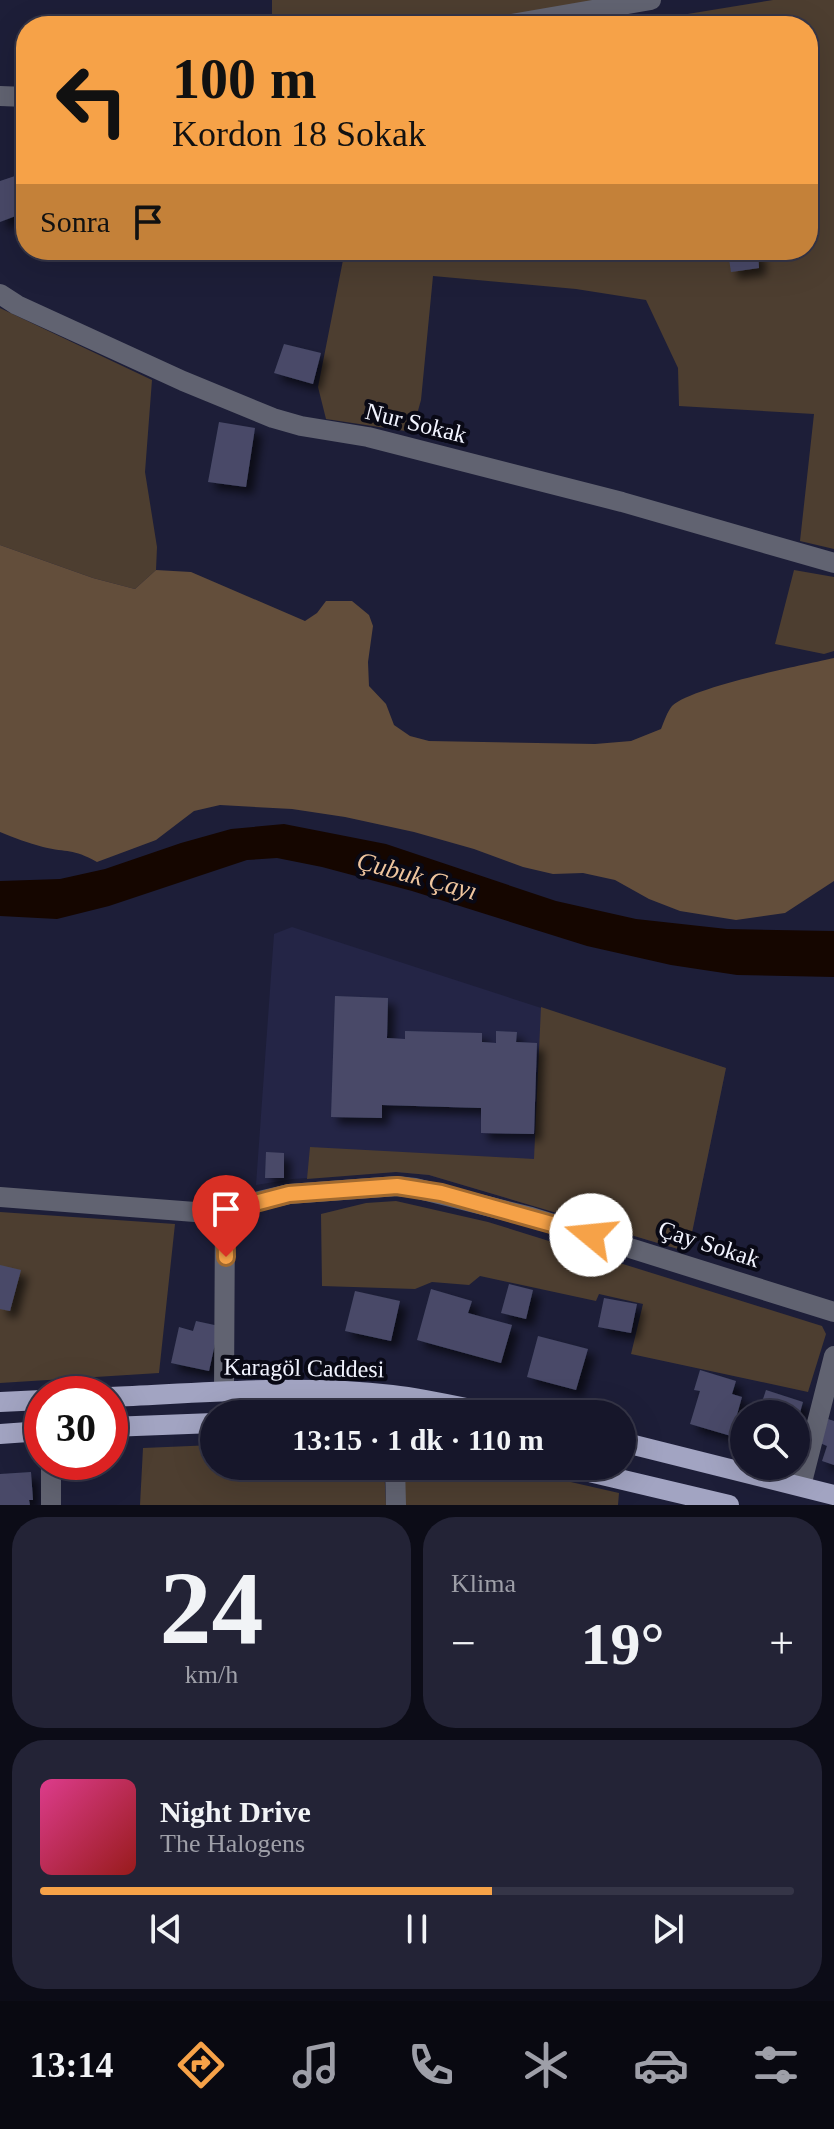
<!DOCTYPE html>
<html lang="tr">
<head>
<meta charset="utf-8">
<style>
  :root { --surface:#16162a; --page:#232336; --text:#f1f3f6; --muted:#9e9fa8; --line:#353547; --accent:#f6a248 }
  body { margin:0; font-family:Georgia,serif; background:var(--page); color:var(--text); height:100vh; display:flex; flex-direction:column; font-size:30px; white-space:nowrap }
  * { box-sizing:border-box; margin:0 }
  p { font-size:26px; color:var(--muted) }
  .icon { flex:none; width:44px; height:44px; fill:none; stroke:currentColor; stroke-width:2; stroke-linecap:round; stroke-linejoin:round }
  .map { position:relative; height:1505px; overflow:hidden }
  .side { display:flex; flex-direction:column; gap:12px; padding:12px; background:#0c0c17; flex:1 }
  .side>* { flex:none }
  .guide { position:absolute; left:16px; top:16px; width:802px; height:244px; border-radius:32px; box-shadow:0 8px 32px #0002,0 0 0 2px var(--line); background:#f6a248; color:#111; overflow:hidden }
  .controls { position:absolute; left:730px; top:1400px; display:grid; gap:16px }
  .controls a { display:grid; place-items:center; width:80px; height:80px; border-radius:50%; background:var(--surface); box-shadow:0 8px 32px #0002,0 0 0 2px var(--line); font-size:40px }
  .speed { position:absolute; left:24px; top:1376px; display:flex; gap:16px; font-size:40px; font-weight:700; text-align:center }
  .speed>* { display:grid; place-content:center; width:104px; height:104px; border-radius:50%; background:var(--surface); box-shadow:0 8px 32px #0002,0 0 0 2px var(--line); line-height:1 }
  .speed .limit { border:12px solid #d22; background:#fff; color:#111 }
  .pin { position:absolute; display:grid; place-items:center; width:68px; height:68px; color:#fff; margin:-82px -34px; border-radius:50% 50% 50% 0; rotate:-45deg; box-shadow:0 0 8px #0007 }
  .pin .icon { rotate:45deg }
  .me { position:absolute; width:88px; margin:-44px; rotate:287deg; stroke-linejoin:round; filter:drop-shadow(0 0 6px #0008) }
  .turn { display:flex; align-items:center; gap:28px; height:168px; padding:0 24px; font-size:36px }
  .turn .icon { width:104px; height:104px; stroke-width:2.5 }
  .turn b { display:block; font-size:56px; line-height:68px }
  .then { display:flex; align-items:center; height:76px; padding:0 24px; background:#0003; gap:16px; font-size:30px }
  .big { font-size:60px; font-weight:800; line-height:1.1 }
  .side .widget { flex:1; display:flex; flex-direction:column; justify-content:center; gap:12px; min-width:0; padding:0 28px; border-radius:32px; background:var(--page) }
  .side .dial { align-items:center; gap:0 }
  .dial b { font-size:104px; line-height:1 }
  .song { display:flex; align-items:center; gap:24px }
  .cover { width:96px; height:96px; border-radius:12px; background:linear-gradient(135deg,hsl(330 70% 55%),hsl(0 70% 35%)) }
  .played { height:8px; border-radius:4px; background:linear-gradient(90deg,var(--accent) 60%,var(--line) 60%) }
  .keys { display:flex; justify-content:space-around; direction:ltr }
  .heat { display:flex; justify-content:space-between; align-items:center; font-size:44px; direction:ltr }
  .side .tiles { flex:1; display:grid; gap:12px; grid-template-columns:1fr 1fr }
  .widget:last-child { grid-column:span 2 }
  .trip { position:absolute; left:200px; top:1400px; width:436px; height:80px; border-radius:40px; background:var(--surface); box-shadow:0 8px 32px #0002,0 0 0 2px var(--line); font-weight:800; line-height:80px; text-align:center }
  .tab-bar { display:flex; height:128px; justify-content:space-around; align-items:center; background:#090911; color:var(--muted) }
  .tab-bar .icon { width:56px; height:56px }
  .tab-bar .on { color:var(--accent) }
  .tab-bar b { font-size:36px; color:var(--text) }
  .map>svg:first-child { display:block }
  .built { fill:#242546 }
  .green { fill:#4d3e30 }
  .forest { fill:#634e3b }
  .water { fill:#150600 }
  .building { fill:#484a68; filter:url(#shadow) }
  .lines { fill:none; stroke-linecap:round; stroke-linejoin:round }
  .minor { stroke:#616371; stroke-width:20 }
  .major { stroke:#a2a4c2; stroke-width:20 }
  .route-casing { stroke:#a0692f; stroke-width:20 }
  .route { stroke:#f6a248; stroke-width:14 }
  .labels { text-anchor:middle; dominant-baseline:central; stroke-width:8; stroke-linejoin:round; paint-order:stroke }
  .street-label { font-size:24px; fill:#f2f4ff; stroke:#090915 }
  .water-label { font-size:26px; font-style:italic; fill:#efc59e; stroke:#090915 }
</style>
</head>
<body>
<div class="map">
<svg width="834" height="1505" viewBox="0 0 834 1505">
  <defs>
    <filter id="shadow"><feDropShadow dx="7" dy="7" stdDeviation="4" flood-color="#0009"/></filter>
  </defs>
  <rect width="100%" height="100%" fill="#1d1e38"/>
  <path class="built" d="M292,927l434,141 -38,184 -259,-77 -33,-3 -103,7 -37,6 18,-251z"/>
  <path class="green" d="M272,0h339l-173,26h-166z
    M773,0h61v549l-34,-8 14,-127 -135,-8 -1,-38 -32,-68 -70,-11 -143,-13 -12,124 -9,32 -86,-13 -8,-32 26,-132 -12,-5h476v-224h-194z
    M0,308l152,72 -7,92 12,75 -1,23 -21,19 -42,-11 -93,-33z
    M794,570l40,7v74l-10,3 -49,-10z
    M541,1007l185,61 -38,184 -259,-77 -33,-3 -89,7 3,-32 224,12z
    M396,1201l92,21 334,104 4,8 -18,58 -177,-38 12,-50 -44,-10 -3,7 -116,-25 -11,9 -37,-3 -17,7 -93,-3 -1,-72 45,-11z
    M0,1212l175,12 -16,149 -159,10z
    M214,1445v21h170l2,39h-246l3,-57z
    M404,1466h96l119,27 -1,12h-213z"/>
  <path class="forest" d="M0,545l93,33 42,11 21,-19 35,2 114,49 12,-8 9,-12h26l17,14 4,11 -5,36 1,24 17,18 8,21 16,11 19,5 166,3 36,-3 30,-12c3,-7 6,-17 11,-23 19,-19 131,-41 162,-48v223l-49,32 -49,7 -56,-9 -31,-12 -34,-19 -32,-7 -30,1 -30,-7 -49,-18 -60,-17 -69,-15 -53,-8 -72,-4 -26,6 -38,29 -59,22c-25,-14 -29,-9 -54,-15 -15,-4 -29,-9 -43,-15z"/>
  <path class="water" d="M284,824l102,20 170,57 80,18 91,10 107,2v46l-97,-2 -66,-10 -84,-19 -175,-55 -90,-24 -45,-9 -30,2 -138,46 -52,13 -57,-3v-35l60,-2 45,-10 76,-26 50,-14z"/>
  <path class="building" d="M18,175l8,37 -26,10v-41z
    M737,250h21l1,18 -28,4 -3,-20z
    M284,344l37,9 -8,31 -39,-11z
    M219,422l36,6 -9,59 -38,-5z
    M335,996l53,2 -1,40 18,1v-8l77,2v9l14,1v-12l21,1 -1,10 21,1 -3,91 -53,-1v-25l-99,-3v13l-51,-1z
    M266,1152l18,1v25h-19z
    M0,1265l21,5 -11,41 -10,-2z
    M509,1284l24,6 -7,29 -25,-6z
    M431,1289l41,12 -4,12 44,12 -11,38 -84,-23z
    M355,1291l45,10 -9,40 -46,-10z
    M604,1298l33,6 -6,29 -33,-6z
    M196,1321l23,5 -10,45 -38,-8 8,-36 14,4z
    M538,1336l50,13 -12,41 -49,-13z
    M700,1370l36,11 -4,13 10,3 -11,39 -41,-12 10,-33 -6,-1z
    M766,1390l37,12 -6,21 -1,-9h-38z
    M828,1419l6,2v44l-12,-4 5,-15 -7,-3z
    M31,1472l2,28h-4l1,5h-30v-31z"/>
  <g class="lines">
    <path class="minor" d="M500,26l151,-26
      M0,96l26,1
      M0,294l17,11 166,76 90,37 28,8 67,11 254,65 212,61
      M0,1197l208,16 81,-19 108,-8 18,2 116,29 303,95
      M224,1391l1,-180
      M51,1462v43
      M395,1466l1,39
      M801,1486l33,-130"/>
    <path class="major" d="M110,1397c93,-4 189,-13 282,-2 35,4 68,12 102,19
      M0,1402l42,-2
      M110,1427l104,-4
      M0,1434l42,-3
      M622,1442l212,53
      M564,1466l165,39"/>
  </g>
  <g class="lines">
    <g class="route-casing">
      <path id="route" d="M226,1257l-1,-46 64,-17 108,-8 44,7 150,42"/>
    </g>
    <use href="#route" class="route"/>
  </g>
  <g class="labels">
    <g class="street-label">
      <text transform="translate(416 423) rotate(14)">Nur Sokak</text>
      <text transform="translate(709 1244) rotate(18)">Çay Sokak</text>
      <text transform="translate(304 1368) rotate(1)">Karagöl Caddesi</text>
    </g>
    <g class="water-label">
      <text transform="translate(417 876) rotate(15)">Çubuk Çayı</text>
    </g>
  </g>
</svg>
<div class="controls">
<a><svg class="icon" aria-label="search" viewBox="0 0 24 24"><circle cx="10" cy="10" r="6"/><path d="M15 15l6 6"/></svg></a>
</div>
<div class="speed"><div class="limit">30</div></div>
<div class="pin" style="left:226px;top:1257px;background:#d93025"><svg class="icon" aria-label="arrive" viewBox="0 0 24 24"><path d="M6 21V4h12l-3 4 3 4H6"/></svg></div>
<svg class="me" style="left:591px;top:1235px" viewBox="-20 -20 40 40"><circle r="19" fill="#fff"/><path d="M0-13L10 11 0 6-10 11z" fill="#f6a248"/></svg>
<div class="trip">13:15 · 1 dk · 110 m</div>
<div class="guide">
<div class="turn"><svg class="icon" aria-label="left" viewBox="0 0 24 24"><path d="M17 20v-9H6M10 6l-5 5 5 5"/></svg><div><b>100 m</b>Kordon 18 Sokak</div></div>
<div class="then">Sonra<svg class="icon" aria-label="arrive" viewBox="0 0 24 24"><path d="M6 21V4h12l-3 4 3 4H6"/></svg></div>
</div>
</div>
<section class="side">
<div class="tiles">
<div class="widget dial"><b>24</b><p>km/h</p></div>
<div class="widget"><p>Klima</p>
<div class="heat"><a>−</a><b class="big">19°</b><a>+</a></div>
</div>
<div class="widget">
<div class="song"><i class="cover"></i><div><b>Night Drive</b><p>The Halogens</p></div></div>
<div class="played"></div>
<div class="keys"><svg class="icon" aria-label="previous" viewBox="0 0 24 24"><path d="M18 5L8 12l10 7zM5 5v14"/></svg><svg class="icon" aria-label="pause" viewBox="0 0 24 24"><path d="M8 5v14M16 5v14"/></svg><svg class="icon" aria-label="next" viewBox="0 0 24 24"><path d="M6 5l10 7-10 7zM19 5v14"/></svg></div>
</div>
</div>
</section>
<nav class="tab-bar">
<b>13:14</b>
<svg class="icon on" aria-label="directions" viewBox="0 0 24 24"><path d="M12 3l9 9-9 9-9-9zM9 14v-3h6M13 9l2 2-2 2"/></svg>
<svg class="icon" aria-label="music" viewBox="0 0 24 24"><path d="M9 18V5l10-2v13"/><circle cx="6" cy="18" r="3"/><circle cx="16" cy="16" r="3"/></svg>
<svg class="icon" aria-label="phone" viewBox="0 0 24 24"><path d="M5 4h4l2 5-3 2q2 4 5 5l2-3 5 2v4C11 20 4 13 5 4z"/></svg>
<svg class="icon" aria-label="climate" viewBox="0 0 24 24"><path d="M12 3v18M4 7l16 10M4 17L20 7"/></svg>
<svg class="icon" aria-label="car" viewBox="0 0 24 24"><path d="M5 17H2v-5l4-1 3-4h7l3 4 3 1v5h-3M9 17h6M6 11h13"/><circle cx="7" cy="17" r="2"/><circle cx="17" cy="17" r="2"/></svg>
<svg class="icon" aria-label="filters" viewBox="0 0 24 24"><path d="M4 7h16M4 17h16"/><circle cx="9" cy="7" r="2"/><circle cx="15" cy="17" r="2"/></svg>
</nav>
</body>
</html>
